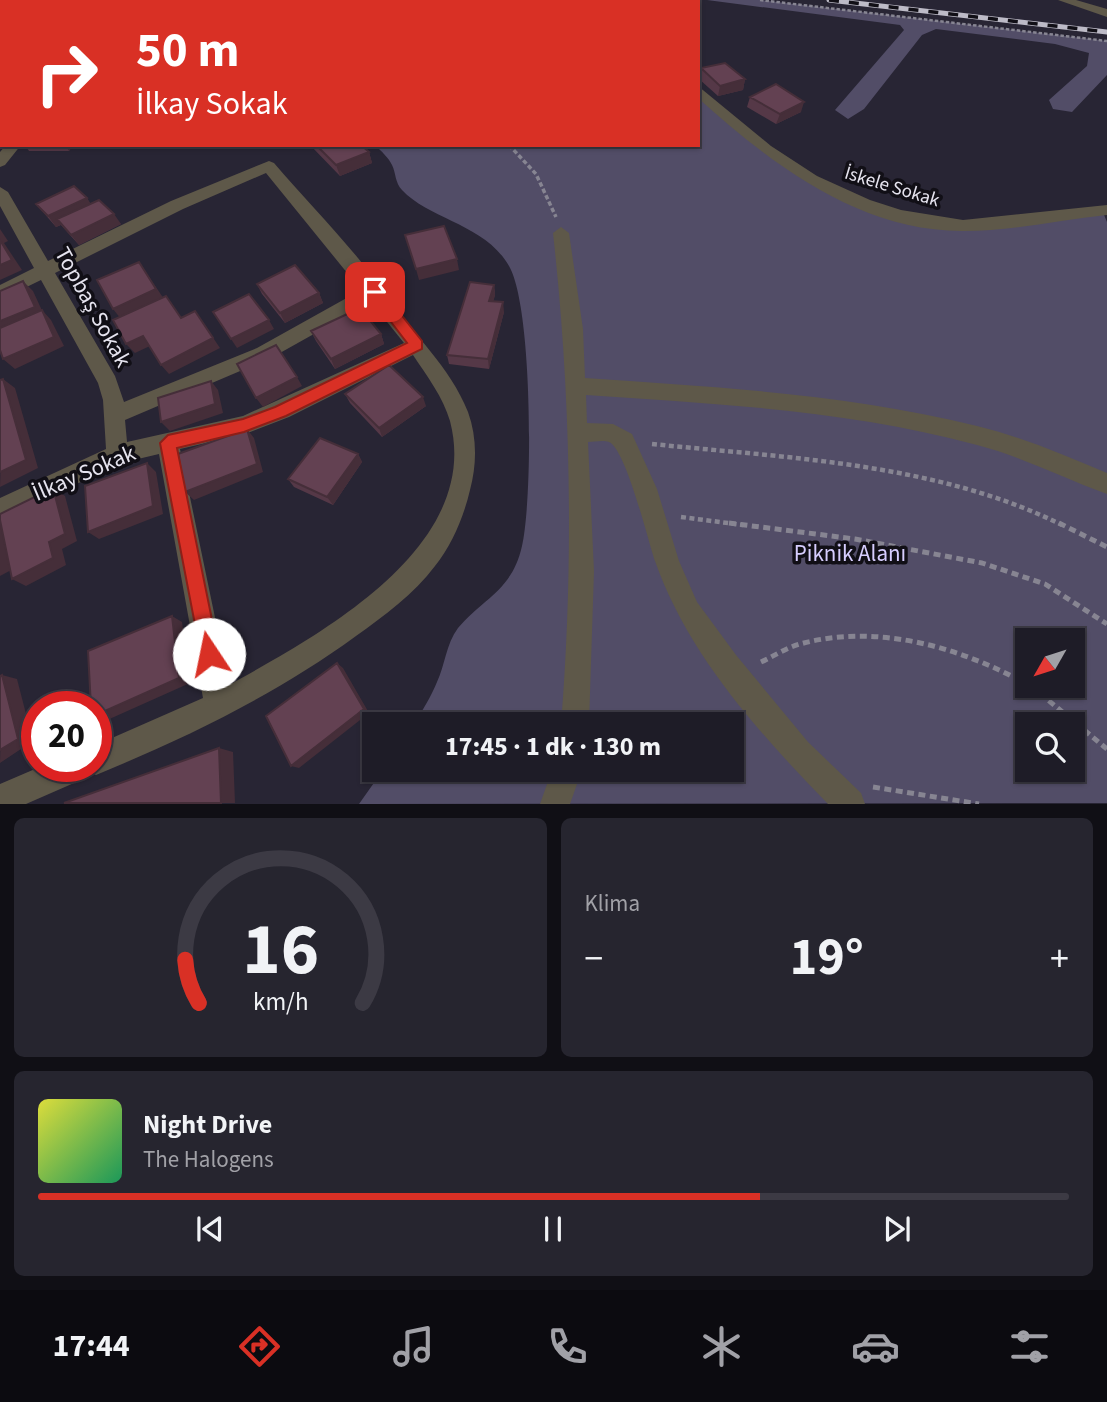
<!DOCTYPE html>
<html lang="tr">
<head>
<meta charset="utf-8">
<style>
  :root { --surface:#1e1c27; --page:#26252f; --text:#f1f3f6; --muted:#a1a1a7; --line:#3c3a44; --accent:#d93025 }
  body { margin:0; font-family:"Source Sans 3",sans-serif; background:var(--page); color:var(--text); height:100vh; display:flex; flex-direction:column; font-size:26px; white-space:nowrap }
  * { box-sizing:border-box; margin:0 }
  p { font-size:23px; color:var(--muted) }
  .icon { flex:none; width:38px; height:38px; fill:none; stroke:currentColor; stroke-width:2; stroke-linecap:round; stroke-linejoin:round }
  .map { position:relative; height:804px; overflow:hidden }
  .details { display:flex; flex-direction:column; gap:14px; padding:14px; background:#100f15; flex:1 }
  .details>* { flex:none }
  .banner { position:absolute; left:0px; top:0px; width:700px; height:147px; box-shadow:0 2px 5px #0004,0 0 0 2px var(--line); background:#d93025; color:#fff; overflow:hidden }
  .needle { width:46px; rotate:231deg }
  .tools { position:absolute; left:1015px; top:628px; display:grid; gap:14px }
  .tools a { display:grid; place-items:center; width:70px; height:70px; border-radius:0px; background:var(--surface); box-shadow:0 2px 5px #0004,0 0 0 2px var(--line); font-size:35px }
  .speed { position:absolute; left:21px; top:691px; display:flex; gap:14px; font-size:35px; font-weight:700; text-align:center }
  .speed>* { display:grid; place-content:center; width:91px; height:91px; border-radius:50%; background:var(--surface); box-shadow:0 2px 5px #0004,0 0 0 2px var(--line); line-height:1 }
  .speed .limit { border:10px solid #d22; background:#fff; color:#111 }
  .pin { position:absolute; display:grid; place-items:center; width:60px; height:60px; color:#fff; margin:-30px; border-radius:14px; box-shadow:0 4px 10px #0006 }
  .me { position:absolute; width:77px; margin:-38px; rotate:349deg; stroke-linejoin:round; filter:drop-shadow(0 0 5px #0008) }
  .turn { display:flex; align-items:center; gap:24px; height:147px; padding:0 21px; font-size:32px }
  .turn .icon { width:91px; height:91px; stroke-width:2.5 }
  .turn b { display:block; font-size:49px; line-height:60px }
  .big { font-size:52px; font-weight:700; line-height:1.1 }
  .details .widget { flex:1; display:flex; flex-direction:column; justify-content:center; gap:10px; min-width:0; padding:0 24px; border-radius:10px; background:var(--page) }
  .details .dial { align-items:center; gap:0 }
  .dial svg { height:182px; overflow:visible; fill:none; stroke:var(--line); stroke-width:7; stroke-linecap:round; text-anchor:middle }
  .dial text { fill:var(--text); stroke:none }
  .song { display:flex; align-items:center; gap:21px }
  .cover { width:84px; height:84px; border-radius:10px; background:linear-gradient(135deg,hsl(60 70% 55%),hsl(150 70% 35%)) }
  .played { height:7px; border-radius:4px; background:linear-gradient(90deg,var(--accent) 70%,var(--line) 70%) }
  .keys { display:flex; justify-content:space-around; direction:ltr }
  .heat { display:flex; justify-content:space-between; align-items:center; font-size:38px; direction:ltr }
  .details .tiles { flex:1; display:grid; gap:14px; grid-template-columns:1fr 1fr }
  .widget:last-child { grid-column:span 2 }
  .trip { position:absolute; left:362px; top:712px; width:382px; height:70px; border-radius:0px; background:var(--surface); box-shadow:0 2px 5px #0004,0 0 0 2px var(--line); font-weight:700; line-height:70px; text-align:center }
  .dock { display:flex; height:112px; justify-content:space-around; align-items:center; background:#0c0b10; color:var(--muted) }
  .dock .icon { width:49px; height:49px }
  .dock .selected { color:var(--accent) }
  .dock b { font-size:32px; color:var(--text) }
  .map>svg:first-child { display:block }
  .green { fill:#524d67; fill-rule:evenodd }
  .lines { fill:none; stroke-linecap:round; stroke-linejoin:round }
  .path-far3 { stroke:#878592; stroke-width:2.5; stroke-dasharray:3.5 2; stroke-linecap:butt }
  .path-far2 { stroke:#878592; stroke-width:3.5; stroke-dasharray:4.5 2.5; stroke-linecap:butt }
  .path-far1 { stroke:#878592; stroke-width:4.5; stroke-dasharray:5 3.5; stroke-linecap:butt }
  .path { stroke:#878592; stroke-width:5; stroke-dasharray:7 4.5; stroke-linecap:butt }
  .minor { fill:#5e5849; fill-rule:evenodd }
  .rail-casing { stroke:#bdbbc7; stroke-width:5 }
  .rail { stroke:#110f16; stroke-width:3.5; stroke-dasharray:10; stroke-linecap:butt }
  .wall { fill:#553847 }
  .shaded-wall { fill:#452e39 }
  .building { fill:#634152; stroke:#452e39; stroke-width:2 }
  .route { fill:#d93025; stroke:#8d1f18; stroke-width:2 }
  .labels { text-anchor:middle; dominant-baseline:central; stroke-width:7; stroke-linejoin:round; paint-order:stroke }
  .far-street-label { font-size:19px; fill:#e6e4ef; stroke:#110f16 }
  .street-label { font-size:23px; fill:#e6e4ef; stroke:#110f16 }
  .park-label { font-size:23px; fill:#d6cdfe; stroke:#110f16 }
</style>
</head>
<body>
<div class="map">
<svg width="1107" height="804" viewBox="0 0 1107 804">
  <rect width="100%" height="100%" fill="#282534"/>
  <path class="green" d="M707,0h53l347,41v34l-35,37 -19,-3 -4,-9 38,-34 2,-13 -34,-9 -119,-15 -14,6 -58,74 -16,10 -13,-9 69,-80 -4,-5z
    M698,90l119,95 121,38 164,-13 5,12v581l-748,1 24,-34h349v-46h-318c8,-13 17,-27 23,-42 8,-17 9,-38 21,-54 25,-30 54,-37 64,-82 11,-48 11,-239 -13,-280 -24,-42 -79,-46 -107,-76 -7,-7 -6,-17 -10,-25 -3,-7 -11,-14 -17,-20h323zM1027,640h46v46h-46zM1027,724h46v46h-46z"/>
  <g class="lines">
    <path class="path-far3" d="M760,0l347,41"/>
    <path class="path-far2" d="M509,145l27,29 20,43"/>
    <path class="path-far1" d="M652,444c136,14 285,19 410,81
      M681,517l62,8"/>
    <path class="path" d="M729,523l126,16 127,24 63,21 62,40
      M1059,523l48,24
      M761,662c13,-6 25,-14 39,-18 77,-21 159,3 227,40
      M1031,686l76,63
      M873,787l106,17"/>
    <path class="minor" d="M79,0h12l-14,2z
      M151,0h12l-14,2z
      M262,0h12l-13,2z
      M405,0h12v2h-12z
      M1058,0h18l31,9v8z
      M0,44l2,1v8l-2,-1z
      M698,86l73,60 46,30 53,24 31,10 62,10 144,-15v10c-48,5 -95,16 -143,16 -104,1 -193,-67 -266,-133z
      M6,145h15l-16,20 -5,2v-15z
      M269,161l5,2c35,41 84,90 112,132 27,40 64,71 82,117 9,25 9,52 2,78 -6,26 -18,55 -35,76 -21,28 -51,50 -79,70 -81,59 -168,101 -260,139l-4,-2 -2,3 -64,28h-26v-20l42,-18h54v-21l107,-47 -44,-244 -38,9 -121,57v-22l106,-49 -3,-49 -5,-17 -57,-103 -41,20v-15l34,-17 -34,-62v-19l8,5 40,69 123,-60zM266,173l95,117 -104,58 -133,54 -9,-26 -60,-103 128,-64zM371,302l33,41 -161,73 -116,26 -2,-22 146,-62zM413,355c14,21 30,42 37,66 33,126 -131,214 -221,264l-49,-236 65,-15 44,-17z
      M561,227l8,6 14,96 2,49c131,9 263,16 392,48 45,11 87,29 130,47v21c-44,-16 -84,-37 -130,-49 -128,-35 -260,-41 -391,-50l1,28 26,1 19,10 25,55 22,72 18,41 39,53 72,87 53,51 4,11h-37c-69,-71 -140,-149 -173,-243 -7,-20 -29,-112 -46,-119 -6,-2 -15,0 -21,0l6,129 -5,153h-28c13,-162 10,-329 -8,-491z
      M552,770h30l-12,34h-30z"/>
    <g class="rail-casing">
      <path id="rail" d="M829,0l278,32"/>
    </g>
    <use href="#rail" class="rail"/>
  </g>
  <path class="wall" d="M100,0h34l-2,2h-31z
    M283,0h29l-1,2h-28z
    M473,0h31l-1,2h-30z
    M701,68l44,11 -2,11 -25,6 -19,-17z
    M0,91h2v32h-2z
    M750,97l51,15 -25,12 -29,-17z
    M25,145h48l-4,6h-40z
    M310,145h51l8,7 3,11 -32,13z
    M87,198l3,6 31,20 -42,21 -18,-20 -5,2 -20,-23z
    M257,284l62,9 4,10 -38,20 -23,-29z
    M494,285l1,10 -2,6 11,11 -15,57 -40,-5 -2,-9z
    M311,331l70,3 3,10 -49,25 -19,-28z
    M345,394l81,12 -44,31 -32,-34z
    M358,454l4,8 -29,43 -39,-18 -6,-8z"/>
  <path class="shaded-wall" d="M242,0h12l-1,2h-12z
    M347,0h41l-7,2h-41z
    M745,79l-2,11 -25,6 2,-10z
    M804,102l-3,10 -25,12 4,-10z
    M65,145h8l-4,6z
    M369,152l3,11 -32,13 -4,-11z
    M87,198l7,11 -38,18 -8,-11z
    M114,214l7,10 -42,21 -8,-10z
    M0,229l8,12 -4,2 18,27 -22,10z
    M457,259l2,11 -40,10 -3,-11z
    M139,262l25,37 -43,20 -8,-10z
    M23,281l10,10 12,26 -45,19v-15z
    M494,285l1,10 -4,16 -2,-10z
    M319,293l4,10 -38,20 -5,-10z
    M503,302l1,10 -15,57 -1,-10z
    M42,310l9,10 13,26 -49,23 -12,-10z
    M195,311l25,37 -51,26 -8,-9z
    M269,320l5,9 -37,19 -6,-9z
    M381,334l3,10 -49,25 -4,-10z
    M143,336l9,9 -17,8 -9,-9z
    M297,377l5,9 -39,21 -7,-9z
    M3,379l12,9 23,80 -38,19z
    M211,381l7,9 5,23 -53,18 -9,-9z
    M423,397l3,9 -44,31 -3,-9z
    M247,429l7,9 9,34 -69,28 -9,-8z
    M358,454l4,8 -29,43 -6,-8z
    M147,463l9,9 7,42 -64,25 -11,-7z
    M53,488l12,8 12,45 -15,8 4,16 -40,21 -14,-7 37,-37z
    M0,520l15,48 -15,8z
    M172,616l10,6 8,61 -85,38 -9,-3v-3z
    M337,663l6,5 26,45 -70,55 -8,-2z
    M2,675l15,4 16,62 -33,22z
    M219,748l14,4 2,51h-14z"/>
  <path class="building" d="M170,0h19l-2,2h-19z
    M214,0h28l-1,2 -28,-1z
    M0,9h2v15h-2z
    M725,63l20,16 -25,7 -19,-18z
    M776,84l28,18 -24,12 -30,-17z
    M0,91h2v21h-2z
    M316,145h45l8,7 -33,13z
    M74,186l13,12 -39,18 -12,-12z
    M99,200l15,14 -43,21 -14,-16z
    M444,226l13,33 -41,10 -11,-34z
    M0,240l12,20 -12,5z
    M139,262l17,27 -43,20 -16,-29z
    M295,265l24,28 -39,20 -23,-29z
    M23,281l12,26 -35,14v-30z
    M470,282l24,3 -5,16 14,1 -15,57 -41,-4z
    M249,294l20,26 -38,19 -18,-27z
    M166,296l15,22 14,-7 18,27 -52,27 -18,-29 -17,8 -13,-24z
    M360,308l21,26 -50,25 -20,-28z
    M42,310l12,27 -51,22 -3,-9v-22z
    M276,345l21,32 -41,21 -19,-34z
    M389,365l34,32 -44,31 -34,-34z
    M3,379l23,81 -26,12v-92z
    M211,381l4,23 -54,18 -3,-24z
    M247,429l10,35 -72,28 -7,-38z
    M320,438l38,16 -31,43 -39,-18z
    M147,463l6,43 -65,26 -3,-46z
    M53,488l12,46 -16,8 4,16 -41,21 -12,-59v-6z
    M172,616l7,62 -83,37v-8h-5l-3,-56z
    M337,663l27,46 -73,57 -25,-50z
    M2,675l16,64 -18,11v-74z
    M219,748l2,55h-157z"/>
  <path class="route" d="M375,287l5,1 42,53v8l-136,67 -42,16 -67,16 42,206 -3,7 -7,3 -7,-3 -42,-218 8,-8 75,-16 32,-12 132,-64 -39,-51z"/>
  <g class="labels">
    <g class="far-street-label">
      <text transform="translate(892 187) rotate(17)">İskele Sokak</text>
    </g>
    <g class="street-label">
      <text transform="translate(93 307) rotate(61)">Topbaş Sokak</text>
      <text transform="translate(84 473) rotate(-23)">İlkay Sokak</text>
    </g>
    <g class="park-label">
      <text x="850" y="553">Piknik Alanı</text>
    </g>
  </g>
</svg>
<div class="tools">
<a><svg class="needle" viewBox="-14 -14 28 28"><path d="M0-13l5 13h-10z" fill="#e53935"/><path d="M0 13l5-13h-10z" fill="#a1a1a7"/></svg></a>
<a><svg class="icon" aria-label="search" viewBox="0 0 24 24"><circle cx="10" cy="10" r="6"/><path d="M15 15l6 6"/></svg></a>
</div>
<div class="speed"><div class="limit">20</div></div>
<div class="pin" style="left:375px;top:292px;background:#d93025"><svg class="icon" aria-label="arrive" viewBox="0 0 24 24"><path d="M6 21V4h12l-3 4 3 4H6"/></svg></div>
<svg class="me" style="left:209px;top:654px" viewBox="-20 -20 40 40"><circle r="19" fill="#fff"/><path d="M0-13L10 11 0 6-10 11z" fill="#d93025"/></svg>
<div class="trip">17:45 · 1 dk · 130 m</div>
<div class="banner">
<div class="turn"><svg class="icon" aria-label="right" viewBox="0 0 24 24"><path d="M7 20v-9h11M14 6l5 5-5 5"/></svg><div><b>50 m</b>İlkay Sokak</div></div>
</div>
</div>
<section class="details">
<div class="tiles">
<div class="widget dial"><svg viewBox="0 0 100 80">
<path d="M14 69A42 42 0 1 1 86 69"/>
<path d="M14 69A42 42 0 0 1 8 50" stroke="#d93025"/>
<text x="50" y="56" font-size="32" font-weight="700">16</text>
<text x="50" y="72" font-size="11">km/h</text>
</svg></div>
<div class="widget"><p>Klima</p>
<div class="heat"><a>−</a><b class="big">19°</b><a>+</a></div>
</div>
<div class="widget">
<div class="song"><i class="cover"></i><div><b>Night Drive</b><p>The Halogens</p></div></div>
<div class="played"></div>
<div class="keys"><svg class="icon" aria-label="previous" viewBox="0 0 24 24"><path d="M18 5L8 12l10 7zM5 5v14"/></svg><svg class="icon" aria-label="pause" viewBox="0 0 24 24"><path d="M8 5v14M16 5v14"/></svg><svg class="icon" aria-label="next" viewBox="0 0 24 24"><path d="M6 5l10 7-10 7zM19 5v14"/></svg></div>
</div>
</div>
</section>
<nav class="dock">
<b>17:44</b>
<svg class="icon selected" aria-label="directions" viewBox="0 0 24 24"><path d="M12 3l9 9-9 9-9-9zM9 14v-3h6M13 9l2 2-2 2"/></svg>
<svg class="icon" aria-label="music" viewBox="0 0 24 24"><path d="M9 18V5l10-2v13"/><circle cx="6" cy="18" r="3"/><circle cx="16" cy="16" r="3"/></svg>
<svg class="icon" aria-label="phone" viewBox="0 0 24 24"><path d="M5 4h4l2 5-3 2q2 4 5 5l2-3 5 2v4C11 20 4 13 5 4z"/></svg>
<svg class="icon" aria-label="climate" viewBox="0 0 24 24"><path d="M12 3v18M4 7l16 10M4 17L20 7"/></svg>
<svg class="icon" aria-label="car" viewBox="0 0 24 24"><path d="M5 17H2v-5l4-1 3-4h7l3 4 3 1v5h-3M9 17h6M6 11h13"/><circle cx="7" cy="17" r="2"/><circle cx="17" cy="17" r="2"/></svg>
<svg class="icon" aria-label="filters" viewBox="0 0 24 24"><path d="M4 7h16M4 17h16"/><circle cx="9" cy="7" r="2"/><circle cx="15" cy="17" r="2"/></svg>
</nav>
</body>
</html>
